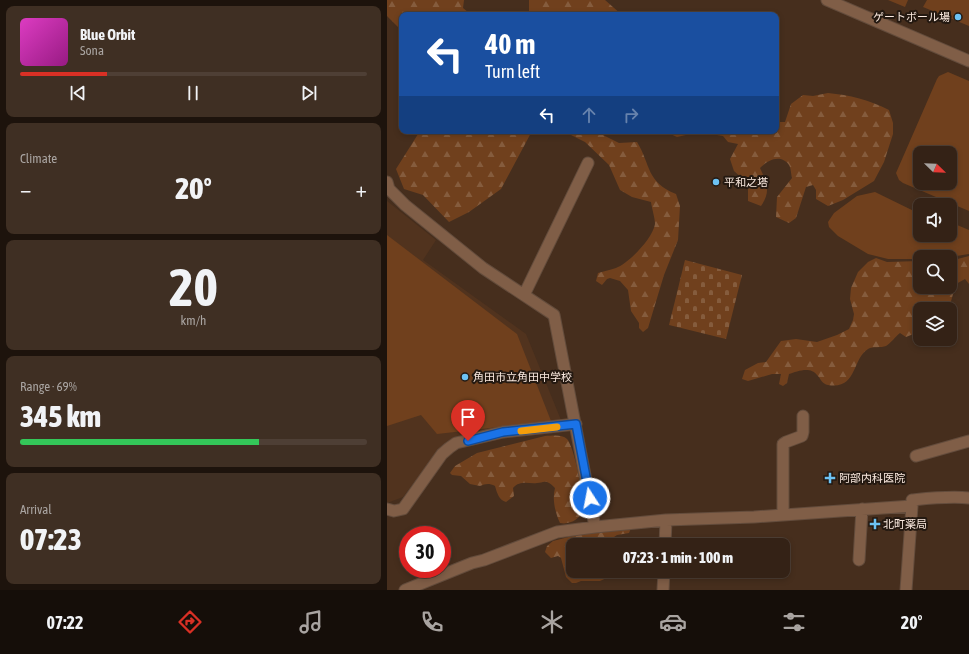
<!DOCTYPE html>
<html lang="en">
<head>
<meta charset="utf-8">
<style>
  :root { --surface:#342216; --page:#3f2f23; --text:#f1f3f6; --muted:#a9a4a1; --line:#4e3f35; --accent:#d93025 }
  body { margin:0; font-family:"Asap Condensed","Noto Sans JP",sans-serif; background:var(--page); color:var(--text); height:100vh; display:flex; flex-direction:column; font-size:15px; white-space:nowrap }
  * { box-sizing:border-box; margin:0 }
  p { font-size:13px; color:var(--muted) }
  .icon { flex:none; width:22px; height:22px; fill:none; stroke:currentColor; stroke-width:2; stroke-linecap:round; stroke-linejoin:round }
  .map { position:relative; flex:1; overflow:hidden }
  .details { display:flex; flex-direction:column; gap:6px; padding:6px; background:#1d130c; width:387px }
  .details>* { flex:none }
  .hud { position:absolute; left:12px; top:12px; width:380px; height:122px; border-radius:8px; box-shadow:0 2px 6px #0003,0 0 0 1px var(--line); background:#1a4fa0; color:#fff; overflow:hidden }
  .needle { width:26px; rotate:113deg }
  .controls { position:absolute; left:526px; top:146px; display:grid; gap:8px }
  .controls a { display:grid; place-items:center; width:44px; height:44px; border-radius:8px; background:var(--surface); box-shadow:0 2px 6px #0003,0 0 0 1px var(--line); font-size:20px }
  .speed { position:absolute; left:12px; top:526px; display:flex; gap:8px; font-size:20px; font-weight:700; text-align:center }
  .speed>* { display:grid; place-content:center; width:52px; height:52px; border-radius:50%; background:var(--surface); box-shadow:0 2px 6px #0003,0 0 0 1px var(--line); line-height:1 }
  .speed .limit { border:6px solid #d22; background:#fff; color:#111 }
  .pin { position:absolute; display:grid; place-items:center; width:34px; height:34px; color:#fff; margin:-41px -17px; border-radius:50% 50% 50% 0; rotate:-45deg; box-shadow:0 0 4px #0007 }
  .pin .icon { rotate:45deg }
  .me { position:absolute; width:44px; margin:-22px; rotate:349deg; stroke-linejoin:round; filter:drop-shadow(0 0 3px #0008) }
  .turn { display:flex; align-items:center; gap:14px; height:84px; padding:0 20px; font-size:18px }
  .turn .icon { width:52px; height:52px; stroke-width:2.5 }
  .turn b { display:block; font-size:28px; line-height:34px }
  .lanes { display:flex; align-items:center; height:38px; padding:0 20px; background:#0003; justify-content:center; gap:20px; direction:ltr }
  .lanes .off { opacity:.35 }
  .big { font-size:30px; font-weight:800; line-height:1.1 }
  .details .tile { flex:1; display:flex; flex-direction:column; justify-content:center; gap:6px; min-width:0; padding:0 14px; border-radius:8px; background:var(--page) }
  .details .dial { align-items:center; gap:0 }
  .dial b { font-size:52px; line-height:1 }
  .song { display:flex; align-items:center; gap:12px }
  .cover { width:48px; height:48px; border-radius:6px; background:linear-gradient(135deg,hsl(310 70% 55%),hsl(310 70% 35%)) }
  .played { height:4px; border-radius:2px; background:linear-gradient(90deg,var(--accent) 25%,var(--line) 25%) }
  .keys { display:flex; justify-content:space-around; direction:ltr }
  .heat { display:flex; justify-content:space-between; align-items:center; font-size:22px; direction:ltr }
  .charge { height:6px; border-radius:3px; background:linear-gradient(90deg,#34c759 69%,var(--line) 0) }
  .trip { position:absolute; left:179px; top:538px; width:224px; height:40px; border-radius:8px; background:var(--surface); box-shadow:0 2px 6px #0003,0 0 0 1px var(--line); font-weight:800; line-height:40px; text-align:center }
  .menu { display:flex; height:64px; justify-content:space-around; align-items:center; background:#150e09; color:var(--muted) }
  .menu .icon { width:28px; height:28px }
  .menu .active { color:var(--accent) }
  .menu b { font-size:18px; color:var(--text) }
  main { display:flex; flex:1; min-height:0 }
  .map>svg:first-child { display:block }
  .built { fill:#51331e }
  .forest { fill:url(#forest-firs) }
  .cemetery { fill:url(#cemetery-stones) }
  .park { fill:#70401d; fill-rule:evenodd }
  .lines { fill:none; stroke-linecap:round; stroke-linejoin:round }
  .minor-casing { stroke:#634c3c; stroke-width:13 }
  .tertiary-casing { stroke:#634c3c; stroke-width:13 }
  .minor { stroke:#805e47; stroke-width:11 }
  .tertiary { stroke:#805e47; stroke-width:11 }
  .route-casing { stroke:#114b97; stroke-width:10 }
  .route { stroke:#1a73e8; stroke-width:7 }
  .slow { stroke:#f59e0b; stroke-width:7 }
  .poi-dot { fill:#6dc2f3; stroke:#241911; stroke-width:1.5 }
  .labels { text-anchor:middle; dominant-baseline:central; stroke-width:4; stroke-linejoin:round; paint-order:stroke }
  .poi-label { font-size:11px; fill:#fae9df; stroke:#241911; text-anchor:start }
</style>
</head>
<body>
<main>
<section class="details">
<div class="tile">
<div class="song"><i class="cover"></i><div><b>Blue Orbit</b><p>Sona</p></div></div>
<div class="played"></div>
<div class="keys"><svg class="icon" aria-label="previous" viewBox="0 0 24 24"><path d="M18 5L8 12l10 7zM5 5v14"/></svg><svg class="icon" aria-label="pause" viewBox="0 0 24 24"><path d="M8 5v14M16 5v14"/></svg><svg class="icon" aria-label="next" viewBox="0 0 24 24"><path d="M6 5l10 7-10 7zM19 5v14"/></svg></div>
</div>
<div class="tile"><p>Climate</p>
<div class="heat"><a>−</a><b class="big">20°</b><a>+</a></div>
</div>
<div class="tile dial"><b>20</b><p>km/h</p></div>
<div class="tile"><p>Range · 69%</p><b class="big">345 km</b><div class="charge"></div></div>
<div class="tile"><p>Arrival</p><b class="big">07:23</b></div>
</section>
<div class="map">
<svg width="582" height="590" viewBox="0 0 582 590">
  <defs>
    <pattern id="forest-firs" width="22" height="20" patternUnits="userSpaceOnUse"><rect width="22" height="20" fill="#70401d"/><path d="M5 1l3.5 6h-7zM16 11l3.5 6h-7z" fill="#855c3d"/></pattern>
    <pattern id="cemetery-stones" width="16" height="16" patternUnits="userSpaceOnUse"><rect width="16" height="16" fill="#70401d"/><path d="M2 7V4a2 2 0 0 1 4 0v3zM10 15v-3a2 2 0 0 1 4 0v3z" fill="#855c3d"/></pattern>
  </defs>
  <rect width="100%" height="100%" fill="#462e1d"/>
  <path class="built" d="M0,201l49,39 -13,20 103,74 35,86 -109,20 -23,23 -26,34 -16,6z"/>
  <path class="forest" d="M0,0h77l-1,8 6,5 12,2h-79v16l-15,-15z
    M142,0h76l17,15h-93z
    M441,93c21,2 42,7 61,17l4,13v11l-9,28 -10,19 -31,19 -15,6 -12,-7v-9l-3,-5 -7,2 -10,31 -7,5 -13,-6 1,-20 15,-19c-1,-4 -1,-10 -3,-13 -9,-12 -22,-4 -29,3 7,15 11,24 1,38l-13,-5v-11l-5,-11 -9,-8 -4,-12 8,-15 -10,-2 -5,-6 -24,-4 -22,5 -13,-6h112v-9h9l6,-18 12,-9 10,1z
    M33,131h112l-31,58 -32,23 -20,10 -26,-27 -19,-6 -8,-20z
    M166,131h44l2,2 20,10 18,-1c14,23 9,40 39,52l4,12 -2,34 -14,35 -16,53 -5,4 -4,-4v-5l-8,-12 -3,-21 -8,-9 -10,-3 -3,1 -5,6 -6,-4 2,-8c6,-2 13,-3 18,-5 13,-5 37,-30 39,-44 0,-6 -3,-15 -4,-22l-19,-5 -12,-7 -11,-25 -24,-23 -14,-7h-10l-10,-2z
    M582,256v28l-4,-5 -9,5 -7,24 -2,1h-27v13l-3,2 -1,9 -10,4 -6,-4c-5,4 -9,10 -14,13 -5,2 -13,0 -18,3 -16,10 -11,41 -40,36 -6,-1 -7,-6 -11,-10 -6,-9 -20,-4 -28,-1l-2,9 -4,3 -4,-2 2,-10h-9l-24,7 -6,-2 3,-9 13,-7 8,-1 15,-21 15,-2 21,3 20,-7 12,-6 4,-9 1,-6 -4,-15 1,-11 7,-16 10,-10 8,-4 11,4 33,-1v26h30v-26z
    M158,436c7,0 17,-2 22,3 7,7 17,59 17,70 -4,10 -14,16 -24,14 -5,-11 -8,-24 -5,-35 -3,-3 -5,-5 -8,-6 -4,-1 -6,1 -10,1 -8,1 -17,-3 -24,5l1,8 -8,6c-7,-2 -9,-9 -11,-16 -6,-3 -10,-2 -15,0l-10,-2 -9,-8 -9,-1 -2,-2 5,-7 22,-13z
    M244,528l-2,5 -12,2 -3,2 1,8h-42v26h43l-1,3 -15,7h-19l-5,2h-4l-6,-6 -5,-19 -3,-2 -7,2 -6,-6 2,-6 6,-5 47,-12z"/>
  <path class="cemetery" d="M298,260l57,15 -16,64 -57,-14z"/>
  <path class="park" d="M501,0h20l-3,7z
    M540,0h42v26l-46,-19z
    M561,72l21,9v130l-66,-28 -4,-3 -3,-7 41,-94 2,-3zM533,153h30v30h-30z
    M488,192l45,22v21h30v-13l19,8v24l-19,3h-30v2h-32l-20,-5 -30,-18 -9,-9 -1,-5 6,-9 23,-17z
    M0,235l130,99 34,87 -114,13 -16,-19 -34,11z"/>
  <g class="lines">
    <g class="minor-casing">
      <path id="minor" d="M0,182l2,7 16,16 78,63 71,47 41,212
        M137,295l64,-132
        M529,456l53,-15
        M525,500c20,-2 38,-4 57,-2
        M0,509l7,2 9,-2 39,-55 7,-6 7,-5 47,-11 73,-8
        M396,515v-71l3,-2 16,-6 1,-4v-16
        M278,545l1,-25
        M472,560l3,-51
        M18,590l67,-27 12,-3 73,-28 38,-5 71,-7 88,-3 158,-11 -6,84
        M276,590l1,-19"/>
    </g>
    <g class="tertiary-casing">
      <path id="tertiary" d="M440,0l142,61"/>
    </g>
    <use href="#minor" class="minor"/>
    <use href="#tertiary" class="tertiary"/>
  </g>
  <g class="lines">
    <g class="route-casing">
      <path id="route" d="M81,441l35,-9 73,-8 14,74"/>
    </g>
    <use href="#route" class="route"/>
    <path class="slow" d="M134,431l36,-4"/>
  </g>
  <g class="poi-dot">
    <circle cx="571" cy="17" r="4"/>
    <circle cx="329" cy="182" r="4"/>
    <circle cx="78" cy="377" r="4"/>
    <path d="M441 472h4v4h4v4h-4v4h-4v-4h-4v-4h4z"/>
    <path d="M486 518h4v4h4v4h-4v4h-4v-4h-4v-4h4z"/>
  </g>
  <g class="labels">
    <g class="poi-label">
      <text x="563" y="17" text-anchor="end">ゲートボール場</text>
      <text x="337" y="182">平和之塔</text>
      <text x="86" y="377">角田市立角田中学校</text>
      <text x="452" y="478">阿部内科医院</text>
      <text x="496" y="524">北町薬局</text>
    </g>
  </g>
</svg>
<div class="controls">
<a><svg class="needle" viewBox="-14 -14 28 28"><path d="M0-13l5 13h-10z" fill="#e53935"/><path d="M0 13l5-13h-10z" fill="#a9a4a1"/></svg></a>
<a><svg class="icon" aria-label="sound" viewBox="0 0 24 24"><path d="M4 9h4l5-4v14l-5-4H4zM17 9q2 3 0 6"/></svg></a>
<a><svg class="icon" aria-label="search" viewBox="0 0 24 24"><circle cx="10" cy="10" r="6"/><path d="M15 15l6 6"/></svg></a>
<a><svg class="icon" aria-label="layers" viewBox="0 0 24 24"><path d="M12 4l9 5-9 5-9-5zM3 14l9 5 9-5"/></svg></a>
</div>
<div class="speed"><div class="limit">30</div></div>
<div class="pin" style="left:81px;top:441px;background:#d93025"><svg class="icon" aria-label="arrive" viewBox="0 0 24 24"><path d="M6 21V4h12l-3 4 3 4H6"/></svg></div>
<svg class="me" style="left:203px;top:498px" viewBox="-20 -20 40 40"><circle r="17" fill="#1a73e8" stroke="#fff" stroke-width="3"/><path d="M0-11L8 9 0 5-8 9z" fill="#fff"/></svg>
<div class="trip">07:23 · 1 min · 100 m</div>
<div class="hud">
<div class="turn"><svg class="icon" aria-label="left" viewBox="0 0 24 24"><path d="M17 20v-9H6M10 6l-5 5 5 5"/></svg><div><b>40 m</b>Turn left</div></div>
<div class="lanes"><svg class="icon" aria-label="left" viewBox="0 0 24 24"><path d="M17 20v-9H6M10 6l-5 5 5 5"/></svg><svg class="icon off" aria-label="ahead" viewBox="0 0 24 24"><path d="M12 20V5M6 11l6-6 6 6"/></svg><svg class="icon off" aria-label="right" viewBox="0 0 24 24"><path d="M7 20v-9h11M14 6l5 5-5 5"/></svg></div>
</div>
</div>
</main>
<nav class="menu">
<b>07:22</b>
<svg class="icon active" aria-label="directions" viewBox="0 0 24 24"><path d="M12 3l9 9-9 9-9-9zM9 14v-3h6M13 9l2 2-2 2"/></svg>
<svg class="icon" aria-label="music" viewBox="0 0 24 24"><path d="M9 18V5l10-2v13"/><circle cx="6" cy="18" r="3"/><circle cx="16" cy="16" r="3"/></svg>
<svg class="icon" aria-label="phone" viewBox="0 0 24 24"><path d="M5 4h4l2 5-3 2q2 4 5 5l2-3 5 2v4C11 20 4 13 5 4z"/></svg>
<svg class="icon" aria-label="climate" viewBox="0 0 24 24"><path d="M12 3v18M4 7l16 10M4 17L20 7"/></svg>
<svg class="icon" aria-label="car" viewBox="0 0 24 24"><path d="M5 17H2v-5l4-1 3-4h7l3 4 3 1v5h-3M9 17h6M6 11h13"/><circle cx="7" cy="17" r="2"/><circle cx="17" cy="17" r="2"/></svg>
<svg class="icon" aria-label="filters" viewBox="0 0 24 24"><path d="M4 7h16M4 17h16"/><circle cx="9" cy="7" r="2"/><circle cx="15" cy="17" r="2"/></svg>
<b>20°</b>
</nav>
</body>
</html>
